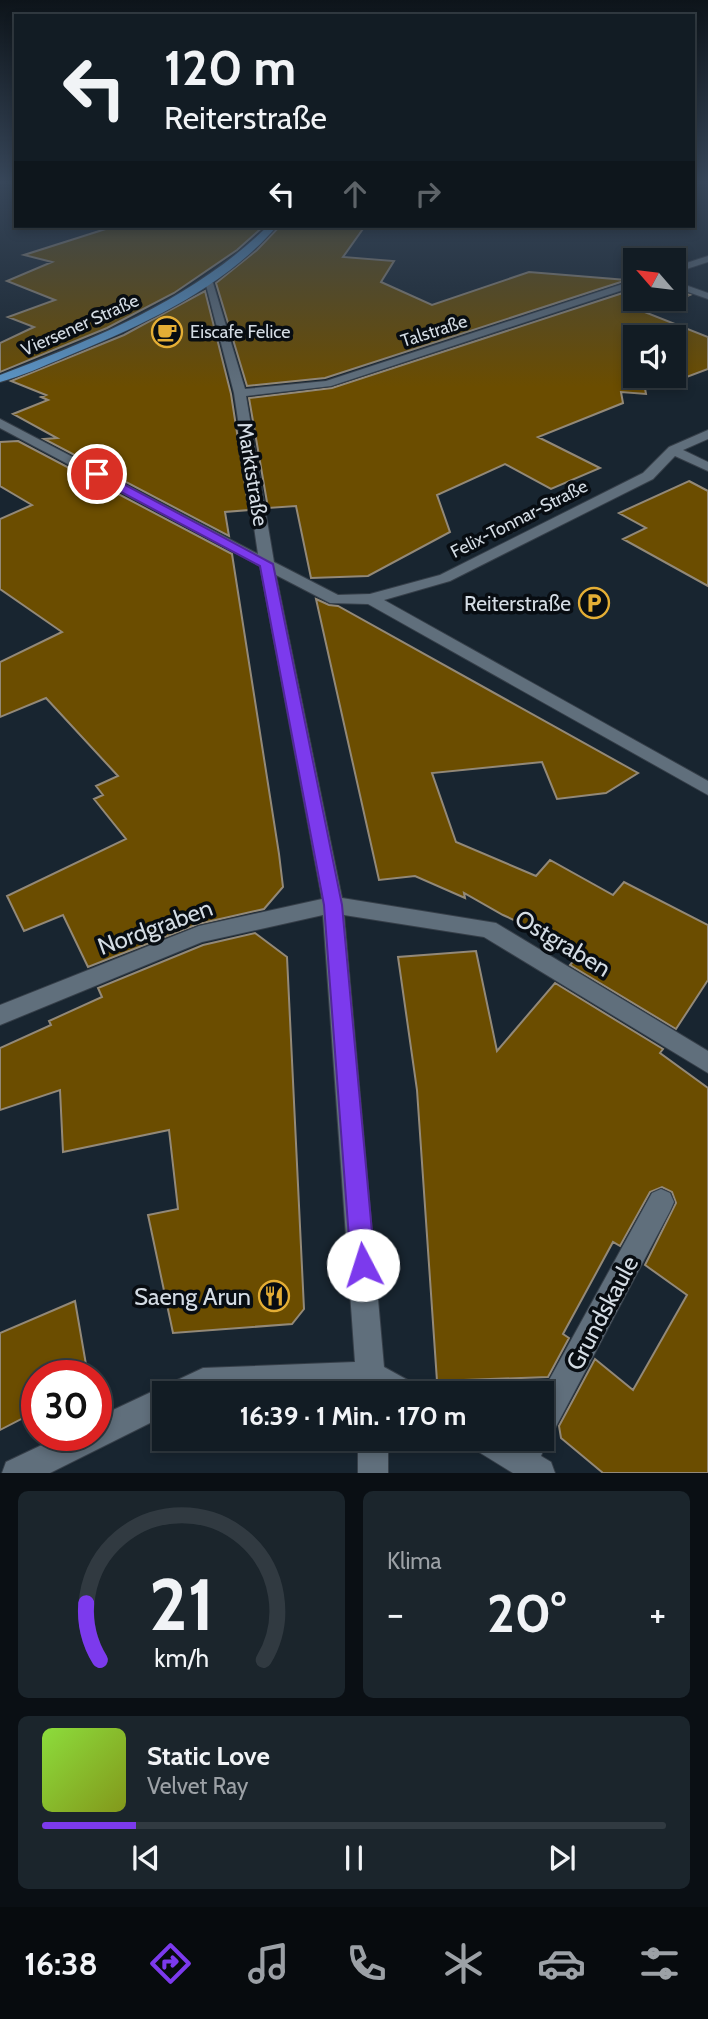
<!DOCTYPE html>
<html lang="de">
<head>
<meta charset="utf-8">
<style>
  :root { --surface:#121c24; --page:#1b252c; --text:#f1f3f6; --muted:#9ca1a6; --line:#313a41; --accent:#7c3aed }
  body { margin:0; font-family:Cabin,sans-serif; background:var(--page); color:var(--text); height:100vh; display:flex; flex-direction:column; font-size:26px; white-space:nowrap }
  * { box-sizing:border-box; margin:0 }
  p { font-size:23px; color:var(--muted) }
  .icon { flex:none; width:38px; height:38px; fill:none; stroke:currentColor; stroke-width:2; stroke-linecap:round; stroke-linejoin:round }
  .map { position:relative; height:1473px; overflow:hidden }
  .sheet { display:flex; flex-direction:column; gap:18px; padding:18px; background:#0a0f14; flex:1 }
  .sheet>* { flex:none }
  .top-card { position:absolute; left:14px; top:14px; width:681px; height:214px; border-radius:0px; box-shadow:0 4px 10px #0003,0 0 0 2px var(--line); background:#121c24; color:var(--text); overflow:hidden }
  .needle { width:46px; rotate:298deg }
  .controls { position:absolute; left:623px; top:248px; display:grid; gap:14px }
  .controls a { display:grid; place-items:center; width:63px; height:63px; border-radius:0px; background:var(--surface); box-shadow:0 4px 10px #0003,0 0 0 2px var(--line); font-size:35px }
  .speed { position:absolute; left:21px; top:1360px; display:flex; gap:14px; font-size:35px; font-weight:700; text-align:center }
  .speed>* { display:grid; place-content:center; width:91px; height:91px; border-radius:50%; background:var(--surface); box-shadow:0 4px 10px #0003,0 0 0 2px var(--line); line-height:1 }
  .speed .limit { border:10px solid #d22; background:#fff; color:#111 }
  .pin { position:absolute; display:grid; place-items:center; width:60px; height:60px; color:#fff; margin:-30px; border:4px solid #fff; border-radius:50%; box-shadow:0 2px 7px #0007 }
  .me { position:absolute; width:77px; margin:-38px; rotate:355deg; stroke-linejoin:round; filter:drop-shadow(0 0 5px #0008) }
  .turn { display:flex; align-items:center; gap:24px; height:147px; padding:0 35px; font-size:32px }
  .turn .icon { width:91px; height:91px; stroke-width:2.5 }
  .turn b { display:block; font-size:49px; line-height:60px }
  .lanes { display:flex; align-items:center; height:66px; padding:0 35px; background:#0003; justify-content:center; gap:35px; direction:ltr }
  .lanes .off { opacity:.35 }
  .big { font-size:52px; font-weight:700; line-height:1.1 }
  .sheet .widget { flex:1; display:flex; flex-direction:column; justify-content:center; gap:10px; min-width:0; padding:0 24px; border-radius:10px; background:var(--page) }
  .sheet .dial { align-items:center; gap:0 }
  .dial svg { height:182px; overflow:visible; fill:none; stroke:var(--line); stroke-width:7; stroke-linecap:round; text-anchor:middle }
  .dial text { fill:var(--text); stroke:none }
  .song { display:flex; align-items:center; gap:21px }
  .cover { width:84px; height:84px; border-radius:10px; background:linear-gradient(135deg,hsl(90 70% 55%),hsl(70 70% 35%)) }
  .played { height:7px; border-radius:4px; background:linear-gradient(90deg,var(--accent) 15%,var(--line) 15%) }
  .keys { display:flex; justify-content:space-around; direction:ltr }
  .heat { display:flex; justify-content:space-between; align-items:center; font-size:38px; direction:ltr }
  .sheet .tiles { flex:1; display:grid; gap:18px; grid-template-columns:1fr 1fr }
  .widget:last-child { grid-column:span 2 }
  .trip { position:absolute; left:152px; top:1381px; width:402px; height:70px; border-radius:0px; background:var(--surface); box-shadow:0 4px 10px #0003,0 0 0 2px var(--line); font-weight:700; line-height:70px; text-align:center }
  .menu { display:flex; height:112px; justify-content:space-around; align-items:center; background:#070b0e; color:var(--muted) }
  .menu .icon { width:49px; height:49px }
  .menu .on { color:var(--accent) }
  .menu b { font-size:32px; color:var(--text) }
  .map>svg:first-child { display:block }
  .building { fill:#6b4d00; stroke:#938978; stroke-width:2; fill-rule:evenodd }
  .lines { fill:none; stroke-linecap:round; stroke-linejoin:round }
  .minor-casing { stroke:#363f49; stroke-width:2 }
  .major-casing { stroke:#363f49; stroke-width:2 }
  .minor { fill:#606f7c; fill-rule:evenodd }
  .major { fill:#5b94c5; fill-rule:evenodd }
  .route { fill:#7c3aed; stroke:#51269a; stroke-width:2 }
  .labels { text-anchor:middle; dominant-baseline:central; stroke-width:7; stroke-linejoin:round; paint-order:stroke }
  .far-street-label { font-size:18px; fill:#d4dce4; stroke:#080d12 }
  .far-poi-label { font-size:18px; fill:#d4dce4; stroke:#080d12; text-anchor:start }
  .street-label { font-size:21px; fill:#d4dce4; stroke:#080d12 }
  .poi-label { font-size:21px; fill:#d4dce4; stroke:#080d12; text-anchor:end }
  .near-street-label { font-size:24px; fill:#d4dce4; stroke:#080d12 }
  .near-poi-label { font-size:24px; fill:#d4dce4; stroke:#080d12; text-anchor:end }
</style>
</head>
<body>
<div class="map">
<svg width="708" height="1473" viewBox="0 0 708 1473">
  <rect width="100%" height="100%" fill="#182530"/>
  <path class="building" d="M115,226h149l-27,24 -63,43 -67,35 -107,44v-29l34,-16 -26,-10 47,-17 -48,-19 45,-19 -28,-7z
    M280,226h85l-22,31 51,4 -13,21 51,23 97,-33 98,8 -302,98 -78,8 -31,-103 41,-33z
    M635,289v10h39v-9l16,5 -43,18 61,24v32l-40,15 -24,-1 2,11 -25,-2 2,11 -85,34 62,31 -49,21 -46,-25 -68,31 13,37 -82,44 -57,2 -15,-72 -28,2 -19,-110 83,-10zM635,338h39v38h-39z
    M205,291l26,103 18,116 -24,2 4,24 -185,-97 13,-1 -44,-24 35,-14 -7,-3 5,-2 -35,-14 113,-46z
    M18,441l214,113 47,300 4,33 -19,22 -66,15 -110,43 -25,-52 -39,16 -17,-35 119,-57 -32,-40 9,-4 -7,-9 22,-10 -72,-78 -46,19v-55l62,-30 -62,-43v-70l32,-14 -32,-19v-44z
    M689,481l19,10v95l-85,-47 23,-11 -27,-15z
    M316,599l13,6 9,1 300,167 -32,20 -49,6 -15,-37 -110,11 24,69 80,34 14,-16 63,35 11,-13 84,43v55l-32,49 -106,-64 12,-14 -79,-36 -39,-22 1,5 -50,-22 -36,4z
    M255,933l32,24 17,352 -12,15 -119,9 -25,-118 30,-6 -9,-79 -106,22 -3,-62 -60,20v-62l51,-23 -2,-4 53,-24 -4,-9 105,-43z
    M476,951l21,100 58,-68 108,66 -3,4 48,35v385h-105l-42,-35 -2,-12 36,-67 38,31 54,-95 -42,-30 31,-62 -4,-11 -10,-5 -12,5 -30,54 -7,-4 -50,92 6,4 -21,39 -111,4 -20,-291 -19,-133z
    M75,1301l13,75h-51v35l-37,19v-97z"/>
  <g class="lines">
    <g class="minor-casing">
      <path id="minor" d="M708,256v6l-34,11v-6z
        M635,280v6l-304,100 -85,10 28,166 64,33 32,-1 70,-19 203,-102 26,-26 39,-17v9l-25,11 25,12v9l-33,-15 -22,23 -203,102 -66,19 324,181v14l-340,-191 -38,-1 -54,-28 66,323 154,25 212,128v22l-224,-136 -140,-22 40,452 29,16 5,10h-61v-2l-193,2v23l-114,57h-48l4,-11 57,-27h33v-17l68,-32 4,2 3,-5 32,-15 152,-6 -32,-447 -121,27 -202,83v-20l199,-79 123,-27 -62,-333 -260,-138v-9l258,135 -24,-161 -29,-112 8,2 32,106 81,-8z
        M674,281l34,12v6l-34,-12z
        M661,1189l9,4 4,9 -4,9 -118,223 -3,2 -8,20 10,6 4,11h-42l-39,-24 -4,-11h43l4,3 1,-3h24v-45l110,-200z
        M358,1438h30v35h-30z"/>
    </g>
    <g class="major-casing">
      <path id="major" d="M268,226h9c-54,63 -136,100 -212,131 -21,9 -43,19 -65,25v-7c97,-37 193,-76 268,-149z"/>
    </g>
    <use href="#minor" class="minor"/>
    <use href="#major" class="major"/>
  </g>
  <linearGradient id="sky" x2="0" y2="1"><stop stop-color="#0d141a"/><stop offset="0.47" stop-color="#374659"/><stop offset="1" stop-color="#374659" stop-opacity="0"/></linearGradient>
  <rect width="708" height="387" fill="url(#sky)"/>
  <path class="route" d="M93,472h8l172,92 69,341 33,360 -3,9 -9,3 -8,-3 -4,-9 -27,-360 -64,-339 -167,-89z"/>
  <defs>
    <g id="cafe-ring" transform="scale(1.575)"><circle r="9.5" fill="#080d12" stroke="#e4ae35" stroke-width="1.5"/><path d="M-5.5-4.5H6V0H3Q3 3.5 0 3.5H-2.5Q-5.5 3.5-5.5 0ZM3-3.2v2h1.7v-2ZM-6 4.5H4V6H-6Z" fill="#e4ae35"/></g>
    <g id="parking-ring" transform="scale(1.575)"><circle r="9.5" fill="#080d12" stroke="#e4ae35" stroke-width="1.5"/><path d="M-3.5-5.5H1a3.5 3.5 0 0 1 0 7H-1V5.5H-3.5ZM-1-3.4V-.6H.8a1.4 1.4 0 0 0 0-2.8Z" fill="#e4ae35"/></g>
    <g id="restaurant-ring" transform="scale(1.575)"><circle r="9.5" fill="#080d12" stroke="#e4ae35" stroke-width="1.5"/><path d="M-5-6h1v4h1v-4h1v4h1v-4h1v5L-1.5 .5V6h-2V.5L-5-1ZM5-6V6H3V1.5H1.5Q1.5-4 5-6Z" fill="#e4ae35"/></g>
  </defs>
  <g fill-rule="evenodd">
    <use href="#cafe-ring" x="167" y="332"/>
    <use href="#parking-ring" x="594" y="603"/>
    <use href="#restaurant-ring" x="274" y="1296"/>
  </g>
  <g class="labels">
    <g class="far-street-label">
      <text transform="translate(80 325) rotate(-24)">Viersener Straße</text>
      <text transform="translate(434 331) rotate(-18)">Talstraße</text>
      <text transform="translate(519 519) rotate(-27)">Felix-Tonnar-Straße</text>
    </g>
    <g class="far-poi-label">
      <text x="190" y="332">Eiscafe Felice</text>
    </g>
    <g class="street-label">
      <text transform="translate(253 474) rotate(81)">Marktstraße</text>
    </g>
    <g class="poi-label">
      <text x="571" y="603">Reiterstraße</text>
    </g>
    <g class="near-street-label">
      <text transform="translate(155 927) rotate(-20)">Nordgraben</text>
      <text transform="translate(563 943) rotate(31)">Ostgraben</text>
      <text transform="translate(602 1313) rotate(-62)">Grundskaule</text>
    </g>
    <g class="near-poi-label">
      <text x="251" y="1296">Saeng Arun</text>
    </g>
  </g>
</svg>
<div class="controls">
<a><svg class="needle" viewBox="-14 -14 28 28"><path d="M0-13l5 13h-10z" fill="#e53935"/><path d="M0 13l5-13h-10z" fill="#9ca1a6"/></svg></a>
<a><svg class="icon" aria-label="sound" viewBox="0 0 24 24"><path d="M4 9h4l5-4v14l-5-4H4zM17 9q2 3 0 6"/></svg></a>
</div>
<div class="speed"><div class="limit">30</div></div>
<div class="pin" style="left:97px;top:474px;background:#d93025"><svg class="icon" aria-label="arrive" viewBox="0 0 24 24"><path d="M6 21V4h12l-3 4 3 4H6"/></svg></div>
<svg class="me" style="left:363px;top:1265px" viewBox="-20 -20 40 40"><circle r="19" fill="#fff"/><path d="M0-13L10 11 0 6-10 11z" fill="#7c3aed"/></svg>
<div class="trip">16:39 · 1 Min. · 170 m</div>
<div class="top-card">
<div class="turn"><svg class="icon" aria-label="left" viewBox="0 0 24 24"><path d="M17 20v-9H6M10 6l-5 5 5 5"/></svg><div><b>120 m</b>Reiterstraße</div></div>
<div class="lanes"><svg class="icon" aria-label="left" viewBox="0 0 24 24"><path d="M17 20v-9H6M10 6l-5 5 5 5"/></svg><svg class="icon off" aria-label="ahead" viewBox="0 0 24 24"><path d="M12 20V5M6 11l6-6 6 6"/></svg><svg class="icon off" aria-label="right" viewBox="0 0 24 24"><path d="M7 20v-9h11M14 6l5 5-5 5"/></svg></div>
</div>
</div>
<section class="sheet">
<div class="tiles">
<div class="widget dial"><svg viewBox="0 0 100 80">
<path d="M14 69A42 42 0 1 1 86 69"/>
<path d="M14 69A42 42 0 0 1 8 44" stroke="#7c3aed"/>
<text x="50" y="56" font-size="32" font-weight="700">21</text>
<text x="50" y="72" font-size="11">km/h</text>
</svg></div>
<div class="widget"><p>Klima</p>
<div class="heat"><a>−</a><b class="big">20°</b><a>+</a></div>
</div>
<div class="widget">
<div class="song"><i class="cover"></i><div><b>Static Love</b><p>Velvet Ray</p></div></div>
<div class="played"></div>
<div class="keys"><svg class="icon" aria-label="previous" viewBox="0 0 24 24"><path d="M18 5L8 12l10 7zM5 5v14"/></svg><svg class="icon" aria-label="pause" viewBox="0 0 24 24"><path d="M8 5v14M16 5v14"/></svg><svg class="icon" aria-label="next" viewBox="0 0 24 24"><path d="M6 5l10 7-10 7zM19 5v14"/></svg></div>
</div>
</div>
</section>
<nav class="menu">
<b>16:38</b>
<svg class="icon on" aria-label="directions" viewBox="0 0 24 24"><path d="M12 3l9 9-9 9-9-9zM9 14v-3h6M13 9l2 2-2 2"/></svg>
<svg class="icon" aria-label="music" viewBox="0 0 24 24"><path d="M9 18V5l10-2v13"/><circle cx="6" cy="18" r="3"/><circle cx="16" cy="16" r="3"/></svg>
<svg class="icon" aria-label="phone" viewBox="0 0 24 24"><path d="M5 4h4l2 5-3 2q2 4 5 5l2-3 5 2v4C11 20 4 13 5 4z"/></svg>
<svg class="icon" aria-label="climate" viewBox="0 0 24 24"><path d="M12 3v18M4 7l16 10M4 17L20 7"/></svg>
<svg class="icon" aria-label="car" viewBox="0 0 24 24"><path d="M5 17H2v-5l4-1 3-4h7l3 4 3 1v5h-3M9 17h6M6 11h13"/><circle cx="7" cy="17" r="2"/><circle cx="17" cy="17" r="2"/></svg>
<svg class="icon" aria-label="filters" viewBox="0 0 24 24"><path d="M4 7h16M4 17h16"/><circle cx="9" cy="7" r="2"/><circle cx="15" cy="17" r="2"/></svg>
</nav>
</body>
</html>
